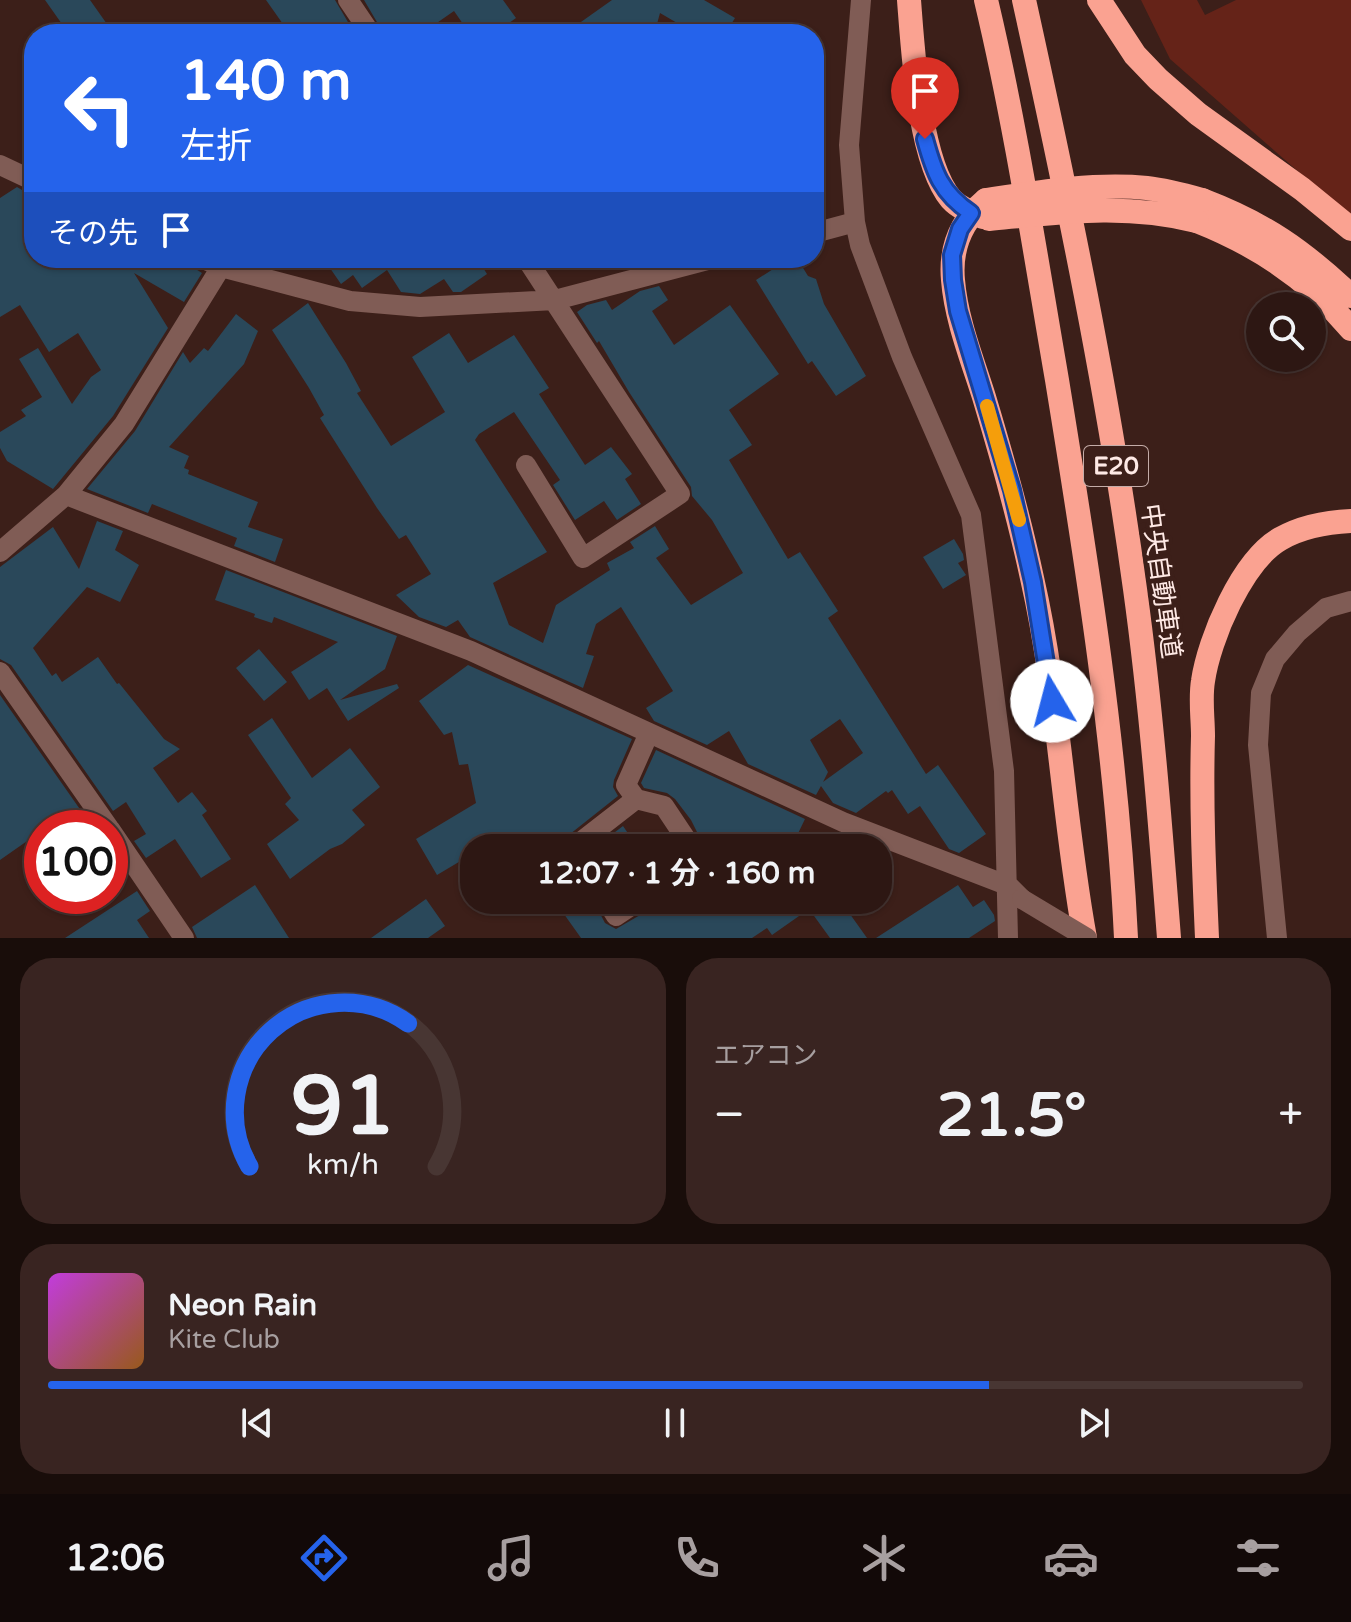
<!DOCTYPE html>
<html lang="ja">
<head>
<meta charset="utf-8">
<style>
  :root { --surface:#2d1713; --page:#392421; --text:#f1f3f6; --muted:#a79fa0; --line:#483633; --accent:#2563eb }
  body { margin:0; font-family:"Varela Round","Noto Sans JP",sans-serif; background:var(--page); color:var(--text); height:100vh; display:flex; flex-direction:column; font-size:30px; white-space:nowrap }
  * { box-sizing:border-box; margin:0 }
  p { font-size:26px; color:var(--muted) }
  .icon { flex:none; width:44px; height:44px; fill:none; stroke:currentColor; stroke-width:2; stroke-linecap:round; stroke-linejoin:round }
  .map { position:relative; height:938px; overflow:hidden }
  .drawer { display:flex; flex-direction:column; gap:20px; padding:20px; background:#190d0a; flex:1 }
  .drawer>* { flex:none }
  .top-card { position:absolute; left:24px; top:24px; width:800px; height:244px; border-radius:32px; box-shadow:0 2px 6px #0004,0 0 0 2px var(--line); background:#2563eb; color:#fff; overflow:hidden }
  .buttons { position:absolute; left:1246px; top:292px; display:grid; gap:16px }
  .buttons a { display:grid; place-items:center; width:80px; height:80px; border-radius:50%; background:var(--surface); box-shadow:0 2px 6px #0004,0 0 0 2px var(--line); font-size:40px }
  .speed { position:absolute; left:24px; top:810px; display:flex; gap:16px; font-size:40px; font-weight:700; text-align:center }
  .speed>* { display:grid; place-content:center; width:104px; height:104px; border-radius:50%; background:var(--surface); box-shadow:0 2px 6px #0004,0 0 0 2px var(--line); line-height:1 }
  .speed .limit { border:12px solid #d22; background:#fff; color:#111 }
  .pin { position:absolute; display:grid; place-items:center; width:68px; height:68px; color:#fff; margin:-82px -34px; border-radius:50% 50% 50% 0; rotate:-45deg; box-shadow:0 0 8px #0007 }
  .pin .icon { rotate:45deg }
  .me { position:absolute; width:88px; margin:-44px; rotate:352deg; stroke-linejoin:round; filter:drop-shadow(0 0 6px #0008) }
  .turn { display:flex; align-items:center; gap:28px; height:168px; padding:0 24px; font-size:36px }
  .turn .icon { width:104px; height:104px; stroke-width:2.5 }
  .turn b { display:block; font-size:56px; line-height:68px }
  .then { display:flex; align-items:center; height:76px; padding:0 24px; background:#0003; gap:16px; font-size:30px }
  .big { font-size:60px; font-weight:700; line-height:1.1 }
  .drawer .tile { flex:1; display:flex; flex-direction:column; justify-content:center; gap:12px; min-width:0; padding:0 28px; border-radius:32px; background:var(--page) }
  .drawer .dial { align-items:center; gap:0 }
  .dial svg { height:208px; overflow:visible; fill:none; stroke:var(--line); stroke-width:7; stroke-linecap:round; text-anchor:middle }
  .dial text { fill:var(--text); stroke:none }
  .song { display:flex; align-items:center; gap:24px }
  .cover { width:96px; height:96px; border-radius:12px; background:linear-gradient(135deg,hsl(290 70% 55%),hsl(30 70% 35%)) }
  .played { height:8px; border-radius:4px; background:linear-gradient(90deg,var(--accent) 75%,var(--line) 75%) }
  .keys { display:flex; justify-content:space-around; direction:ltr }
  .heat { display:flex; justify-content:space-between; align-items:center; font-size:44px; direction:ltr }
  .drawer .tiles { flex:1; display:grid; gap:20px; grid-template-columns:1fr 1fr }
  .tile:last-child { grid-column:span 2 }
  .trip { position:absolute; left:460px; top:834px; width:432px; height:80px; border-radius:32px; background:var(--surface); box-shadow:0 2px 6px #0004,0 0 0 2px var(--line); font-weight:700; line-height:80px; text-align:center }
  .menu { display:flex; height:128px; justify-content:space-around; align-items:center; background:#120908; color:var(--muted) }
  .menu .icon { width:56px; height:56px }
  .menu .on { color:var(--accent) }
  .menu b { font-size:36px; color:var(--text) }
  .map>svg:first-child { display:block }
  .green { fill:#652318 }
  .building { fill:#2a485a; fill-rule:evenodd }
  .lines { fill:none; stroke-linecap:round; stroke-linejoin:round }
  .minor { stroke:#805c55; stroke-width:20 }
  .motorway { stroke:#faa291; stroke-width:24 }
  .minor-bridge { stroke:#805c55; stroke-width:20 }
  .motorway-bridge { stroke:#faa291; stroke-width:24 }
  .route-casing { stroke:#184099; stroke-width:20 }
  .route { stroke:#2563eb; stroke-width:14 }
  .slow { stroke:#f59e0b; stroke-width:14 }
  .labels { text-anchor:middle; dominant-baseline:central; stroke-width:8; stroke-linejoin:round; paint-order:stroke }
  .shield { fill:#3c1f19; stroke:#c4aca8; stroke-width:2 }
  .shield-label { font-size:24px; font-weight:bold; fill:#fee9e5 }
  .street-label { font-size:26px; fill:#fee9e5; stroke:#3c1f19 }
</style>
</head>
<body>
<div class="map">
<svg width="1351" height="938" viewBox="0 0 1351 938">
  <rect width="100%" height="100%" fill="#3c1f19"/>
  <path class="green" d="M1141,0h56l8,15 31,-15h115v218l-181,-159z"/>
  <path class="building" d="M45,0h45l24,34h-45z
    M266,0h69l20,34h-65z
    M364,0h139l13,18 -22,16h-24l-16,-23 -33,23h-37z
    M612,0h92l31,18 -10,16h-29l-36,-21 -3,11 -7,-2 -1,12h-85z
    M17,187l5,3 12,19v49h154l3,8 11,7 -18,29 -50,-29 34,55 -55,88 -60,73 -46,-28 -7,-13v-16l26,-16 -5,-6 21,-13 -23,-38 19,-11 34,56 19,-27 10,-7 -23,-37 -29,19 -29,-47 -20,12v-119z
    M323,258h154l10,16 -26,18h-8l-9,-13 -24,15 -19,-2 -14,-22 -25,18 -9,-13 -12,9z
    M787,260l13,3 8,13 8,3 8,25 42,72 -30,20 -24,-35 -4,3 -52,-84z
    M659,286l9,14 -16,11 22,34 56,-40 49,69 -50,36 23,35 -23,15 59,99 12,-7 38,59 -10,7 98,156 12,-9 48,69 -27,19 -10,-4 -29,-43 -12,8 -16,-24 -4,3 -2,-2 -30,22 -23,-10 -12,-17 -5,9 -68,-31 -19,-33 -22,14 -53,-24 -8,-13 27,-17 -52,-84 -25,17 -10,30 8,2 -11,32 -113,-51 -12,-17 -12,7 -27,-10 -23,-22 35,-21 -25,-39 -7,4 -22,-31 -57,-90 4,-3 -15,-27 -37,-58 36,-27 38,60 15,28 -4,2 34,53 54,-34 -33,-55 37,-24 19,30 46,-28 35,53 -10,6 46,71 26,-18 21,27 -7,5 16,25 -24,16 -13,-19 -29,19 -22,-35 7,-5 -46,-68 -35,22 -4,6 72,112 -54,31 16,42 34,18 13,-38 54,-35 -3,-7 27,-15 -4,-6 25,-16 14,23 -13,9 35,47 52,-32 -31,-53 -20,-24 -1,-9 -62,-95 -30,-51 -2,2 -20,-31 10,-7 19,-5 6,10 28,-19zM840,719l23,34 -40,29 5,-10 -18,-32z
    M236,314l22,17 -14,33 -75,83 20,9 -5,12 5,2 -1,4 70,28 -10,25 35,12 -8,23 -41,-16 3,-8 -85,-34 -4,9 -61,-24 48,-58 48,-79 7,11 14,-15 4,3z
    M97,521l26,10 -8,19 24,15 -19,37 -33,-15 -54,61 19,28 4,-3 6,9 36,-25 19,27 2,-1 45,56 16,10 -27,19 25,35 14,-11 15,19 -5,4 29,44 -30,19 -26,-39 -29,19 -12,-17 12,-7 -20,-32 -13,9 -102,-146 -11,-6v-92l53,-40 26,42z
    M954,539l9,15 1,6 -6,3 8,12 -23,14 -20,-32z
    M226,570l171,66 -12,33 -45,31 57,-16 2,4 -51,33 -21,-33 -18,12 -18,-28 47,-30 -64,-25 -2,6 -18,-6 1,-3 -40,-14z
    M259,649l28,33 -23,19 -28,-33z
    M468,665l164,74 -18,41 -1,7 5,9 -53,42 -5,10h-86v5l-37,22 -21,-36 60,-36 -8,-39 -9,1 -7,-33 -8,3 -25,-34z
    M0,695l91,130 -5,3h-44v28l-12,-17 -30,21z
    M272,718l40,60 38,-30 30,39 -28,23 13,15 -23,19 -12,5 -40,30 -23,-35 32,-24 -14,-16 6,-6 -43,-63z
    M656,750l149,69 -14,29h-86l-14,-28 -16,-21 -8,-6 -23,-5 -3,-5z
    M623,826l15,22h-44z
    M668,835l8,13h-27z
    M255,885l34,53h-92l-5,-11z
    M958,885l15,22 11,-7 10,15 1,6 -26,17h-93z
    M137,891l13,20 -13,9 12,18h-84z
    M426,899l19,27 -17,12h-57z
    M554,900h39l12,23 11,6 31,-18 6,-11h187l27,38h-37l-21,-29 -37,26 -5,-7 -15,10h-171z"/>
  <g class="lines">
    <path class="minor" d="M348,0l23,34
      M861,0l-12,145 6,77 5,23 42,112 69,158 33,256 4,167
      M0,165l34,16
      M814,233l41,-11
      M201,258l20,9 129,34 70,6 135,-7 160,-42
      M526,465l57,93 97,-64 -154,-236
      M66,495l405,156 372,171 166,64 13,13
      M0,552l66,-57 58,-71 97,-157
      M0,672l109,156
      M649,733l-23,52 10,14 28,7 28,42
      M110,829l74,109
      M573,848l63,-49
      M606,900l10,16 24,-16
      M1277,938l-19,-193 3,-52 14,-34 22,-26 29,-25 25,-7"/>
    <path class="motorway" d="M909,0c4,51 10,161 42,199 8,9 21,14 32,18
      M986,0c30,126 49,253 71,380 30,184 60,371 69,558
      M1024,0c43,195 84,391 111,589 16,116 25,232 34,349
      M1099,0l36,55 23,24 40,35 104,75 49,40
      M986,200c-25,21 -36,47 -33,80 3,39 19,79 31,117 18,60 35,120 48,181 27,118 31,241 53,360
      M1202,200c63,24 100,50 149,96
      M1197,221c61,24 112,58 154,108
      M1207,938c-3,-68 -6,-134 -4,-202 0,-18 -3,-37 0,-55 6,-42 39,-120 77,-142 21,-12 48,-17 71,-18"/>
    <path class="minor-bridge" d="M1022,899l65,39"/>
    <path class="motorway-bridge" d="M986,200c53,-8 108,-17 161,-12 18,2 37,7 55,12
      M989,219c73,-7 136,-16 208,2"/>
  </g>
  <g class="lines">
    <g class="route-casing">
      <path id="route" d="M925,139c9,33 16,54 46,74l-11,16 -8,26 1,25 5,31 54,179 21,92 19,119"/>
    </g>
    <use href="#route" class="route"/>
    <path class="slow" d="M987,406l32,114"/>
  </g>
  <g class="labels">
    <rect class="shield" x="1084" y="446" width="64" height="40" rx="6"/>
    <g class="shield-label">
      <text x="1116" y="466">E20</text>
    </g>
    <g class="street-label">
      <text transform="translate(1161 581) rotate(82)">中央自動車道</text>
    </g>
  </g>
</svg>
<div class="buttons">
<a><svg class="icon" aria-label="search" viewBox="0 0 24 24"><circle cx="10" cy="10" r="6"/><path d="M15 15l6 6"/></svg></a>
</div>
<div class="speed"><div class="limit">100</div></div>
<div class="pin" style="left:925px;top:139px;background:#d93025"><svg class="icon" aria-label="arrive" viewBox="0 0 24 24"><path d="M6 21V4h12l-3 4 3 4H6"/></svg></div>
<svg class="me" style="left:1052px;top:701px" viewBox="-20 -20 40 40"><circle r="19" fill="#fff"/><path d="M0-13L10 11 0 6-10 11z" fill="#2563eb"/></svg>
<div class="trip">12:07 · 1 分 · 160 m</div>
<div class="top-card">
<div class="turn"><svg class="icon" aria-label="left" viewBox="0 0 24 24"><path d="M17 20v-9H6M10 6l-5 5 5 5"/></svg><div><b>140 m</b>左折</div></div>
<div class="then">その先<svg class="icon" aria-label="arrive" viewBox="0 0 24 24"><path d="M6 21V4h12l-3 4 3 4H6"/></svg></div>
</div>
</div>
<section class="drawer">
<div class="tiles">
<div class="tile dial"><svg viewBox="0 0 100 80">
<path d="M14 69A42 42 0 1 1 86 69"/>
<path d="M14 69A42 42 0 0 1 75 14" stroke="#2563eb"/>
<text x="50" y="56" font-size="32" font-weight="700">91</text>
<text x="50" y="72" font-size="11">km/h</text>
</svg></div>
<div class="tile"><p>エアコン</p>
<div class="heat"><a>−</a><b class="big">21.5°</b><a>+</a></div>
</div>
<div class="tile">
<div class="song"><i class="cover"></i><div><b>Neon Rain</b><p>Kite Club</p></div></div>
<div class="played"></div>
<div class="keys"><svg class="icon" aria-label="previous" viewBox="0 0 24 24"><path d="M18 5L8 12l10 7zM5 5v14"/></svg><svg class="icon" aria-label="pause" viewBox="0 0 24 24"><path d="M8 5v14M16 5v14"/></svg><svg class="icon" aria-label="next" viewBox="0 0 24 24"><path d="M6 5l10 7-10 7zM19 5v14"/></svg></div>
</div>
</div>
</section>
<nav class="menu">
<b>12:06</b>
<svg class="icon on" aria-label="directions" viewBox="0 0 24 24"><path d="M12 3l9 9-9 9-9-9zM9 14v-3h6M13 9l2 2-2 2"/></svg>
<svg class="icon" aria-label="music" viewBox="0 0 24 24"><path d="M9 18V5l10-2v13"/><circle cx="6" cy="18" r="3"/><circle cx="16" cy="16" r="3"/></svg>
<svg class="icon" aria-label="phone" viewBox="0 0 24 24"><path d="M5 4h4l2 5-3 2q2 4 5 5l2-3 5 2v4C11 20 4 13 5 4z"/></svg>
<svg class="icon" aria-label="climate" viewBox="0 0 24 24"><path d="M12 3v18M4 7l16 10M4 17L20 7"/></svg>
<svg class="icon" aria-label="car" viewBox="0 0 24 24"><path d="M5 17H2v-5l4-1 3-4h7l3 4 3 1v5h-3M9 17h6M6 11h13"/><circle cx="7" cy="17" r="2"/><circle cx="17" cy="17" r="2"/></svg>
<svg class="icon" aria-label="filters" viewBox="0 0 24 24"><path d="M4 7h16M4 17h16"/><circle cx="9" cy="7" r="2"/><circle cx="15" cy="17" r="2"/></svg>
</nav>
</body>
</html>
